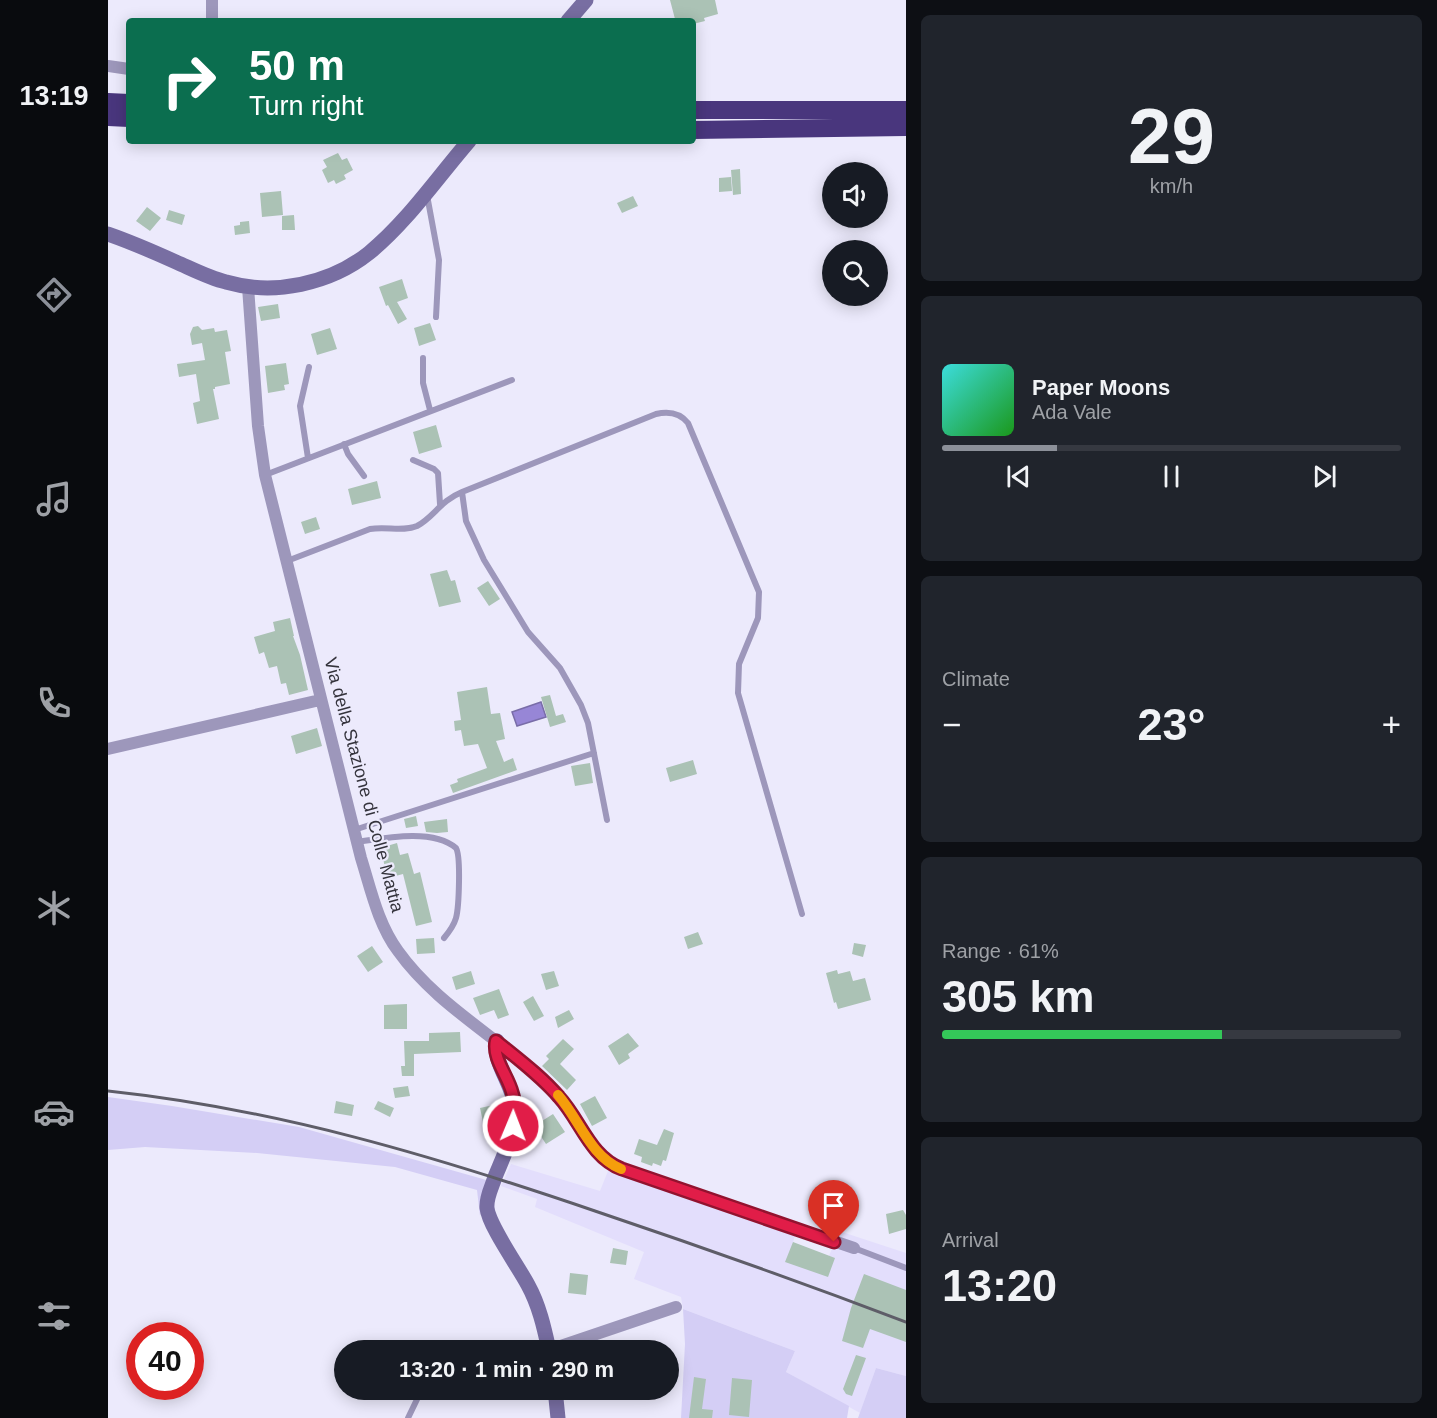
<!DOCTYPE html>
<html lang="en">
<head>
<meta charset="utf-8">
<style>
  :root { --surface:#171b24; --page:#20242c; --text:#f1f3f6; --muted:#9ea1a6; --line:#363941; --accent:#8c9099 }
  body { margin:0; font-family:Helvetica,sans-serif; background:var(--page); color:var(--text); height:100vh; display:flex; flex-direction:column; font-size:22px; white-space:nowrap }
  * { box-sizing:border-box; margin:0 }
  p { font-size:20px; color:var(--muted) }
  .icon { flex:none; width:33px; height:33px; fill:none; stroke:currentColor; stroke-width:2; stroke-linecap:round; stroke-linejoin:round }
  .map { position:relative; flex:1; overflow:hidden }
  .sheet { display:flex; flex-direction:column; gap:15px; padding:15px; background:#0d0f14; width:531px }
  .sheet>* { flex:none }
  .banner { position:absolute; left:18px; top:18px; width:570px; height:126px; border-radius:6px; box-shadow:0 3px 15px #0003; background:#0b6e4f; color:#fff; overflow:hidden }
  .buttons { position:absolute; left:714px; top:162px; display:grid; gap:12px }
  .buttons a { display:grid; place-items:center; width:66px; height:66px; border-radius:50%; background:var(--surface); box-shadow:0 3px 15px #0003; font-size:30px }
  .speed { position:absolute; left:18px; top:1322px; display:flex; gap:12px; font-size:30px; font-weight:700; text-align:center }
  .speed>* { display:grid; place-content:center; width:78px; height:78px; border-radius:50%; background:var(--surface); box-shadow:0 3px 15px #0003; line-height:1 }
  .speed .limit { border:9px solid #d22; background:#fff; color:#111 }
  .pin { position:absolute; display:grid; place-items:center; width:51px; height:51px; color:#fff; margin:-62px -26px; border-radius:50% 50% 50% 0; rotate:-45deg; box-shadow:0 0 6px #0007 }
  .pin .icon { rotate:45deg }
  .me { position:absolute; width:66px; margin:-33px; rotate:1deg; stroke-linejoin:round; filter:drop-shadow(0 0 4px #0008) }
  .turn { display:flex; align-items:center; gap:21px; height:126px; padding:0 24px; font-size:27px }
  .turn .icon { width:78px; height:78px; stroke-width:2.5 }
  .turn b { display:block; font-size:42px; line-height:51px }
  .big { font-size:45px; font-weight:700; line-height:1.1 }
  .sheet .widget { flex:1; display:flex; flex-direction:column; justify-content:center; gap:9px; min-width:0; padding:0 21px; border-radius:9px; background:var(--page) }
  .sheet .dial { align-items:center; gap:0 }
  .dial b { font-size:78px; line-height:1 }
  .song { display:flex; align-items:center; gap:18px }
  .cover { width:72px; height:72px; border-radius:9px; background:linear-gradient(135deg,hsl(180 70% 55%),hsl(120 70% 35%)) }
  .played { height:6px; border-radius:3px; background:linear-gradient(90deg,var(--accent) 25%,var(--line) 25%) }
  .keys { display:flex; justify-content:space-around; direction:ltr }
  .heat { display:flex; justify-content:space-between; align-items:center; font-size:33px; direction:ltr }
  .charge { height:9px; border-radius:4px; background:linear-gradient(90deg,#34c759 61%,var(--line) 0) }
  .trip { position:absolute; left:226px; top:1340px; width:345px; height:60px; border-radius:30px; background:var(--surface); box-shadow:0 3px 15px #0003; font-weight:700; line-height:60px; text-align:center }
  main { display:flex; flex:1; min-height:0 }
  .dock { display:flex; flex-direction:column; width:108px; justify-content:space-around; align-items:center; background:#090b0e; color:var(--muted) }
  .dock .icon { width:42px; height:42px }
  .dock .on { color:var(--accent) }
  .dock b { font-size:27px; color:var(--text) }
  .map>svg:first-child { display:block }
  .built { fill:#e3defc }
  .green { fill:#d4cef5 }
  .water { fill:#9786d6; stroke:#796da8; stroke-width:1.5 }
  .building { fill:#abc2b5 }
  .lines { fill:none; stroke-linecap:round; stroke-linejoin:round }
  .lane { stroke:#9d97bb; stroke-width:6 }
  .street { stroke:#9d97bb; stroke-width:12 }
  .secondary { stroke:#786ea2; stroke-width:15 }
  .highway { stroke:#49367d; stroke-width:18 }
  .rail { stroke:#5e5d68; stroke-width:3 }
  .route-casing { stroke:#92132f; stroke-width:15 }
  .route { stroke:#e11d48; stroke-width:10 }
  .slow { stroke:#f59e0b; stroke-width:10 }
  .labels { text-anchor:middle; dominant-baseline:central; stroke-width:4.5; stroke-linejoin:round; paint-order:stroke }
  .street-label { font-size:18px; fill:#34333c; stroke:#eceafc }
</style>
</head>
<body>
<main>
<nav class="dock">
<b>13:19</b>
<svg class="icon on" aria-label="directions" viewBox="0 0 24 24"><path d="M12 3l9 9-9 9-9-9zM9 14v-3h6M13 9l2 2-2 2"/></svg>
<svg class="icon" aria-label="music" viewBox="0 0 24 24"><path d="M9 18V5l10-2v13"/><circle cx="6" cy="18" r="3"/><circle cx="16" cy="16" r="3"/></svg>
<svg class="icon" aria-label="phone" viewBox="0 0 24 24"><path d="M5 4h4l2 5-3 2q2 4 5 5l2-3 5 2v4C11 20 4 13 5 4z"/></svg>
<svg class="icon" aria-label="climate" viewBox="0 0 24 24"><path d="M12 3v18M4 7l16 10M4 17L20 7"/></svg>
<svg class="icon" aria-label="car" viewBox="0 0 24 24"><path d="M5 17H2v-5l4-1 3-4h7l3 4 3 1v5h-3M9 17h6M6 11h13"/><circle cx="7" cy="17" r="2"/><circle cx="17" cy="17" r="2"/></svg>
<svg class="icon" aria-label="filters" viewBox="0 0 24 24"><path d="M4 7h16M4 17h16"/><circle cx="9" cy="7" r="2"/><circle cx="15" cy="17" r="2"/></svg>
</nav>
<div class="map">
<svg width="798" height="1418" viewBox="0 0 798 1418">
  <rect width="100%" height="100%" fill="#eceafc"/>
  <path class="built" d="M403,1164l89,27 8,-20 187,63 -2,9 36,13 10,-25 67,22v123l-30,-8 -16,45 -74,-41 9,-21 -112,-42 -2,-12 -47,-18 10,-27 -109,-45 2,-8 -36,-13z"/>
  <path class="green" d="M0,1097l64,9 127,21 191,54 -10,35 -3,-26 -82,-23 -138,-14 -112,-6 -37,3z
    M575,1309l112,42 -9,21 63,34 -2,12h-166l4,-74z
    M768,1368l30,8v42h-48z"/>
  <path class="water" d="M433,702l5,15 -29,9 -5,-14z"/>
  <path class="building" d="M562,0h45l3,14 -14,4 1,3 -12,3v-3h-13l-1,-3 -4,1z
    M230,153l4,7 5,-2 6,12 -9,5 2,4 -10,5 -2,-4 -6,3 -6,-13 5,-3 -4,-7z
    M632,169l1,25 -8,1 -2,-25z
    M623,177l1,14 -13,1v-14z
    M173,191l2,24 -21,2 -2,-24z
    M525,196l5,10 -16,7 -5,-10z
    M39,207l14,11 -11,13 -14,-10z
    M61,210l16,5 -3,10 -16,-5z
    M186,215l1,15h-13v-14z
    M141,221l1,12 -15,2 -1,-9 6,-1v-3z
    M294,279l6,19 -11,4 10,17 -9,5 -10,-19 -2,1 -7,-19z
    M170,304l2,14 -19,3 -3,-14z
    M322,323l6,17 -17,6 -5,-18z
    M90,326l4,4 12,-2 1,4 12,-2 4,21 -6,1 5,32 -15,3v2h-2l6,30 -22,5 -4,-21 7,-2 -4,-27 -17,3 -2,-13 28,-4 -3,-17 -10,2 -2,-11 3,-7z
    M222,328l7,21 -20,6 -6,-21z
    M178,363l3,21 -5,1 1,5 -17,3 -3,-27z
    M328,425l6,22 -23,7 -6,-22z
    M269,481l4,17 -29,7 -4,-16z
    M208,517l4,12 -15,5 -4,-12z
    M339,570l4,11 4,-1 6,22 -22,5 -9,-33z
    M380,581l12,18 -11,7 -12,-18z
    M182,618l4,18h-1l7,19 8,35 -19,5 -3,-12 -5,1 -4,-18 -8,2 -5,-16 -5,2 -5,-17 21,-6 -2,-9z
    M379,687l4,27 9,-1 5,26 -9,2 8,21 9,-4 4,12 -64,23 -3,-8 8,-3 -1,-3 30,-11 -9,-24 -14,2 -3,-16 -6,1 -1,-10 7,-1 -4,-28z
    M442,695l6,21 7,-2 3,8 -16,5 -9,-30z
    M209,728l5,18 -26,8 -5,-18z
    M585,760l4,14 -27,8 -4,-14z
    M482,763l3,20 -18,3 -4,-20z
    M308,816l2,10 -12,2 -2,-9z
    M339,819l1,13 -11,1 -11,-1 -2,-10z
    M289,843l3,12 8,-2 6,21 6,-2 12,50 -16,4 -13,-52 -15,4 -8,-30z
    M590,932l5,12 -15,5 -4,-12z
    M326,938l1,15 -18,1 -1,-15z
    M746,943l12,2 -3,12 -11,-3z
    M264,946l11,16 -15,10 -11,-16z
    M729,970l1,4 12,-3 3,10 12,-3 6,22 -33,9 -2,-7 -2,1 -8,-30z
    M363,971l4,13 -19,6 -4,-13z
    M446,971l5,15 -13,4 -5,-16z
    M391,989l10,26 -11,4 -4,-9 -14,5 -7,-17z
    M425,996l11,20 -10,5 -11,-19z
    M299,1004v25h-23v-24z
    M461,1010l5,9 -16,9 -3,-11z
    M352,1032l1,20 -47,2v22h-12l-1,-10h4l-1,-25h25v-8z
    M520,1033l11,13 -11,8 2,4 -11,7 -11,-19z
    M455,1039l11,10 -14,15 16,16 -9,10 -25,-24 7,-7 -3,-3z
    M300,1086l2,10 -15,2 -2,-10z
    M487,1096l12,22 -15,8 -12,-22z
    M228,1101l18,4 -2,11 -18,-3z
    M270,1101l16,7 -4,9 -16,-8z
    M390,1104l5,24 -1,5 -16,3 -6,-28z
    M445,1114l12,18 -19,12 -12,-18z
    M556,1129l10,4 -8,28 -3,-1 -2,6 -8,-3 -1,3 -11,-4 1,-5 -8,-3 5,-15 18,6z
    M795,1210l3,5v14l-17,5 -3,-20z
    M685,1242l42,16 -7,19 -43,-15z
    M505,1248l15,3 -2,14 -16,-2z
    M462,1273l18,2 -2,20 -18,-2z
    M756,1274l42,16v52l-36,-13 -7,19 -21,-7 9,-33z
    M748,1355l10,3 -14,38 -6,-2 -3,-5z
    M586,1377l12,2 -4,30 11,1 -1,8h-23z
    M624,1378l20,2 -3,37 -20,-2z"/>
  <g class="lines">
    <path class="lane" d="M319,195l12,65 -3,57
      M315,358v25l7,27
      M236,444l4,10 16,22
      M200,458l-8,-52 9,-39
      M305,460l21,9 4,4 2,31
      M157,475l247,-95
      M354,492l194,-78c13,-3 24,-1 32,9l71,169 -1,26 -19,46 -1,29 64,221
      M179,561l83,-32c16,-3 33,3 47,-3 17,-9 23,-25 45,-34l4,29 18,39 44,72 32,36 21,37 7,18 19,97
      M246,830l240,-77
      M249,842c27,-4 76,-14 99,6 5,8 3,59 0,70 -2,7 -7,14 -12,20
      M746,1248l52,20
      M300,1418l14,-29"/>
    <path class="street" d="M104,0v21
      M0,66l21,3
      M140,287l10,139 7,49 96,383c10,32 17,66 37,93 42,59 111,91 159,144 23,24 33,62 65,74l232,79
      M0,749l212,-49
      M441,1350l127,-43"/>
    <path class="secondary" d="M460,21l18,-21
      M0,234c23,8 46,18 68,28 16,7 33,16 50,20 48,14 104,2 143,-29 38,-31 68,-75 100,-112
      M389,1041c-6,19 17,45 18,66 1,24 -11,48 -20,70 -3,10 -9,20 -8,31 2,18 31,58 41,77 11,20 16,42 21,65
      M447,1389l3,29"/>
    <path class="highway" d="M0,102l21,1
      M585,110h213
      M0,117l21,1
      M585,130l213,-3"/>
    <path class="rail" d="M0,1091c169,18 326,65 487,120 104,35 208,72 311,111"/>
  </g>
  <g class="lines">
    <g class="route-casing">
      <path id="route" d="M405,1126c2,-11 3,-23 -1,-34 -4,-16 -20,-34 -16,-51 22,18 45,35 63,56 22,24 31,60 63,72l212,73"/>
    </g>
    <use href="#route" class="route"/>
    <path class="slow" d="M450,1095c21,24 32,61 63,74"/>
  </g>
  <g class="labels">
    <g class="street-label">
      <text transform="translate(256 785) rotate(75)">Via della Stazione di Colle Mattia</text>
    </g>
  </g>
</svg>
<div class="buttons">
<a><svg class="icon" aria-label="sound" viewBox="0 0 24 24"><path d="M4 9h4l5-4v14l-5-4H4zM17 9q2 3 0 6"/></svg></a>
<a><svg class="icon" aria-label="search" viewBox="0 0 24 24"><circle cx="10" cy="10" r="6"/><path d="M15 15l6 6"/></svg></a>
</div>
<div class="speed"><div class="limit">40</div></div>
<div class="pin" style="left:726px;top:1242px;background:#d93025"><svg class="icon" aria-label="arrive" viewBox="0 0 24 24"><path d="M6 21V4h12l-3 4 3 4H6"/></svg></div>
<svg class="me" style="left:405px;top:1126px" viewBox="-20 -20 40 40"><circle r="17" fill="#e11d48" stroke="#fff" stroke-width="3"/><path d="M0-11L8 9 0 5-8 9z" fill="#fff"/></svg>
<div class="trip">13:20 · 1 min · 290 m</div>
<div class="banner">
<div class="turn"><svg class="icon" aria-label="right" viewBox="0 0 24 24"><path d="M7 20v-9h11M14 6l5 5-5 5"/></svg><div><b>50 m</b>Turn right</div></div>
</div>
</div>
<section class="sheet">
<div class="widget dial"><b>29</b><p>km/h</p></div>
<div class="widget">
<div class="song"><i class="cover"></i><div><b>Paper Moons</b><p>Ada Vale</p></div></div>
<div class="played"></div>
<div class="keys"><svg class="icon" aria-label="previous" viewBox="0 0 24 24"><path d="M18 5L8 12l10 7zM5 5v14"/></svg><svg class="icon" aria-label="pause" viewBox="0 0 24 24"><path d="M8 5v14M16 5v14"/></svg><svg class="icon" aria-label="next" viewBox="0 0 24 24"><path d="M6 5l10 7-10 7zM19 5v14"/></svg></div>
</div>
<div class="widget"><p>Climate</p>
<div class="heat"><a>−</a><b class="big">23°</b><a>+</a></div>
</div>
<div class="widget"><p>Range · 61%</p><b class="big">305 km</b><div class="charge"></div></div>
<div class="widget"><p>Arrival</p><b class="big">13:20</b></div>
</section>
</main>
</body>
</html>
